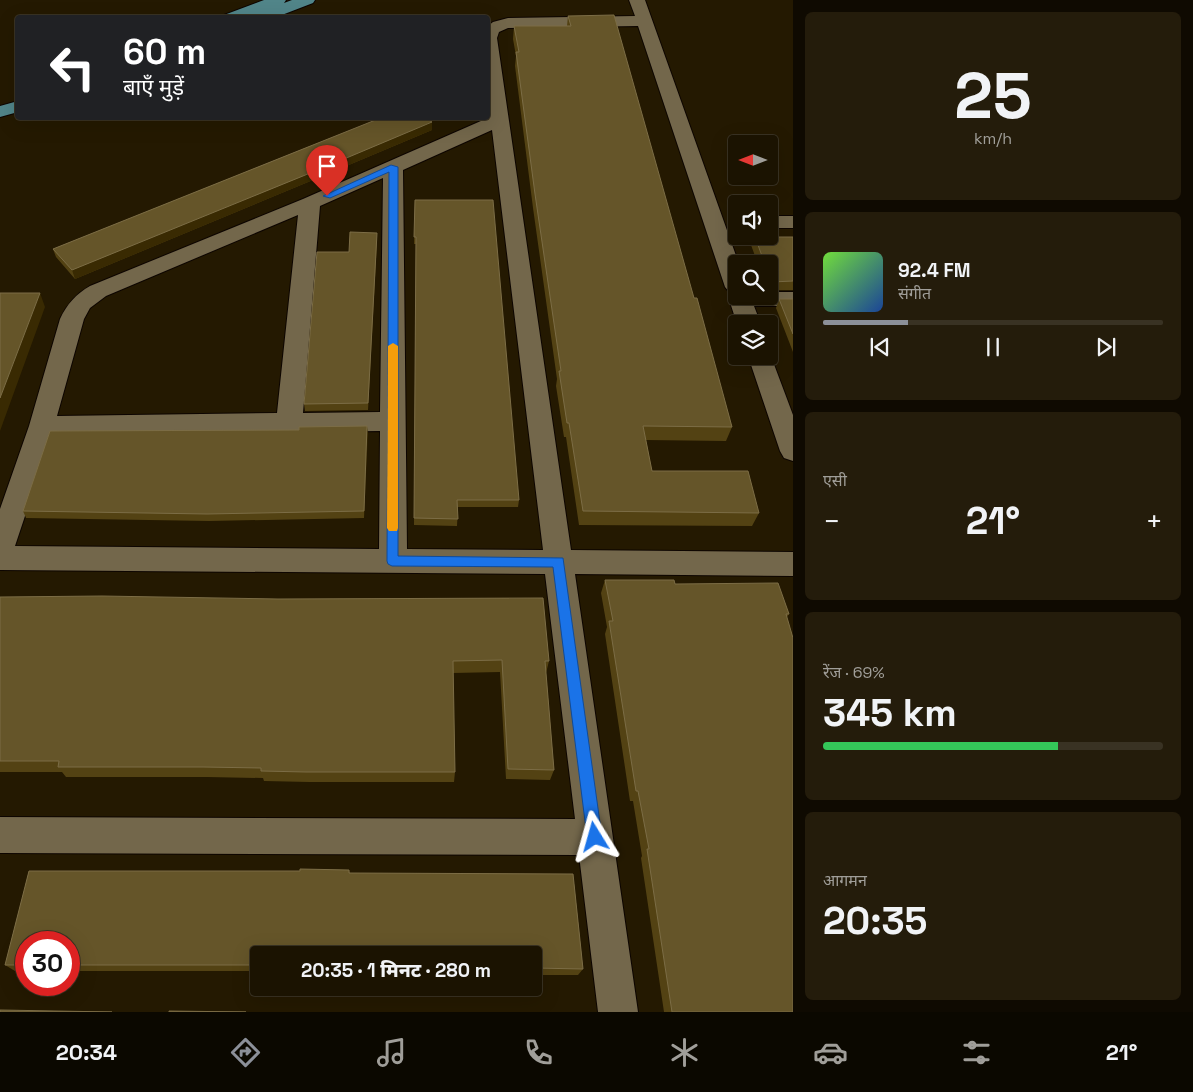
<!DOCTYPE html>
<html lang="hi">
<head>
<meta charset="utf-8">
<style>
  :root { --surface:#1b1301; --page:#241c0b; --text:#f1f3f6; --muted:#a09e99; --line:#393223; --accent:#8c9099 }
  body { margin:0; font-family:"Space Grotesk","Noto Sans Devanagari",sans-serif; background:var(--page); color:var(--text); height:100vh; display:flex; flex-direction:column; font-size:19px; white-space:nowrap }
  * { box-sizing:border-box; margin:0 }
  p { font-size:16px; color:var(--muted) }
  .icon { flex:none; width:28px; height:28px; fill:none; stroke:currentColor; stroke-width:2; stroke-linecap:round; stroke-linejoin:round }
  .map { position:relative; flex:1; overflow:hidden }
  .details { display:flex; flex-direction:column; gap:12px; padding:12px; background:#0f0a01; width:400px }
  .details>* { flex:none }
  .top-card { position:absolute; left:15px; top:15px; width:475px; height:105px; border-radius:5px; box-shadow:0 5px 20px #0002,0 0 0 1px var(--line); background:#202124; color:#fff; overflow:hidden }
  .needle { width:32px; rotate:270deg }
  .controls { position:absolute; left:728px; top:135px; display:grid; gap:10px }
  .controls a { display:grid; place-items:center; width:50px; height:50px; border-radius:5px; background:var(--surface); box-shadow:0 5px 20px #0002,0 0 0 1px var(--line); font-size:25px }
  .speed { position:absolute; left:15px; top:931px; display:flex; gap:10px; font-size:25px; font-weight:700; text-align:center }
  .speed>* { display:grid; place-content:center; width:65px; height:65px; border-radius:50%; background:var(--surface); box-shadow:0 5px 20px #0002,0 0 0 1px var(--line); line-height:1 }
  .speed .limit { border:8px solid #d22; background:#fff; color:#111 }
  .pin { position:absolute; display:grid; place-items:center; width:42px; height:42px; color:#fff; margin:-51px -21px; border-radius:50% 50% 50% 0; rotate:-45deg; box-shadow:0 0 5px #0007 }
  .pin .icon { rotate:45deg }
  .me { position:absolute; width:55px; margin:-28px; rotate:352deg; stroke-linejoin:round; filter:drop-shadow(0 0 4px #0008) }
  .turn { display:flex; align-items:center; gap:18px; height:105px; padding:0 25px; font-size:22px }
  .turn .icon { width:65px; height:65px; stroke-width:2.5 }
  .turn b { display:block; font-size:35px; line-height:42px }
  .big { font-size:38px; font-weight:800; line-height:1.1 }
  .details .card { flex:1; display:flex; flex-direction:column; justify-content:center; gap:8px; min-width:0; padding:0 18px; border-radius:8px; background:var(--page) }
  .details .dial { align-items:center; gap:0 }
  .dial b { font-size:65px; line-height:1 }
  .song { display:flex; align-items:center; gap:15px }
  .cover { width:60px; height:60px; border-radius:8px; background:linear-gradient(135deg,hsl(100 70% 55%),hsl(220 70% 35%)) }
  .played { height:5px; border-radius:2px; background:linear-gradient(90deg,var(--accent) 25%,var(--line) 25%) }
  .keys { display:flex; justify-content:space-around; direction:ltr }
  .heat { display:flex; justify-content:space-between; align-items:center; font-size:28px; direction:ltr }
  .charge { height:8px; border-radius:4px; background:linear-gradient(90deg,#34c759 69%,var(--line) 0) }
  .trip { position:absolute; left:250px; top:946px; width:292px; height:50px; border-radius:5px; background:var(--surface); box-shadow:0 5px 20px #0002,0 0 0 1px var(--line); font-weight:800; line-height:50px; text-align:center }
  .dock { display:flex; height:80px; justify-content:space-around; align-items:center; background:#0b0800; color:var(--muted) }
  .dock .icon { width:35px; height:35px }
  .dock .active { color:var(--accent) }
  .dock b { font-size:22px; color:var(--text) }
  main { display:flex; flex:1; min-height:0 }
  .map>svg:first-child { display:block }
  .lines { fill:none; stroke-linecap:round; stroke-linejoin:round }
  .street-casing { stroke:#0d0500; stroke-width:2 }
  .primary-casing { stroke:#0d0500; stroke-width:2 }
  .street { fill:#73674b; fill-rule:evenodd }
  .primary { fill:#518589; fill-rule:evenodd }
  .wall { fill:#534213 }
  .shaded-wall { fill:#392a02 }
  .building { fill:#655529; stroke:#7c6d46 }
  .route { fill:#1a73e8; stroke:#114b97 }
  .slow { fill:#f59e0b }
</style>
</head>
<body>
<main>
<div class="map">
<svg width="793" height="1012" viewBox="0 0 793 1012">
  <rect width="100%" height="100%" fill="#241901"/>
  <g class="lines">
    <g class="street-casing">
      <path id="street" d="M629,0h16l94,264h-3v32h33v-4h24v14h-39l7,18h-24l-9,-28 2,-3 -5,-6 -87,-261 -130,2 -9,4 -2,6 74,512 222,2v24l-218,-2 63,438h-40l-19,-157 -579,-2v-36l575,2 -30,-245 -545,-4v-61l29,-83 31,-107c7,-15 16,-25 30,-33l213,-87 187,-82 -2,-23v-68l5,-4 15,-4 127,-2zM492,130l51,420 -136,-1 -4,-379zM383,178l-3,234 -77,1 17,-207zM298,215l-21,198 -220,3 27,-97 6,-11 16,-12zM380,431l-1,118 -364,-3 37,-111z
        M769,216h24v12h-24z
        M769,351l24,64v46l-9,-3 -4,-7 -32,-95h21z"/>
    </g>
    <g class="primary-casing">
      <path id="primary" d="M264,0h22l-2,3 8,-3h23l-2,3 -39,15h-21l2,-4 -9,4h-24l2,-3z
        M18,101v11l-18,5v-11z"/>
    </g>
    <use href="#street" class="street"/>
    <use href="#primary" class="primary"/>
  </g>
  <path class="wall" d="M568,16l126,282 38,129 -6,14 -80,-1 6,31 107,42 -7,13 -173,-1 -13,-88h-2l-8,-51 1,-7 -24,-171 -18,-142 1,-10 -3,-17 1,-13h53z
    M376,118l56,12 -107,45 -250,104 -19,-22 -3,-8 323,-129z
    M415,200l104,300 -1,7h-60l-1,19 -43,-1 2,-281h-2z
    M755,237h38v53h-24v-26h-11l-7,-19z
    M377,240l-9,170 -63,1 -1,-7 45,-152z
    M779,299h14v53l-17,-44z
    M367,426l-3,92 -155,3 -183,-3 -3,-7z
    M605,580l70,4 114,30 -2,3 6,395h-129l-23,-154 1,-2 -9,-55h-3l-25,-167 2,-7 -6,-34z
    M0,597l549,64 -3,12 8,97 -4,10 -44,-1 -6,-107 -47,1 2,99 -1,10h-145l-45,-1 -1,-3 -56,-1h-141l-4,-5h-62z
    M300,869l49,1 1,3 223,1 10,95 -5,6h-44v-20h-275v16h-190v-29h-43v29h-11l-10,-6 24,-94h271z"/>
  <path class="shaded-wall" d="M432,122v8l-107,45 -250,104 -3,-9z
    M377,233v7l-9,170v-7z
    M40,293l5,14 -45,124v-33z
    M367,426l1,7 -4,85v-7z"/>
  <path class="building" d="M614,15l80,283h3l35,129 -89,-1 9,45h96l11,42 -176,-2 -14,-88h-2l-8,-52h2l-26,-177 -19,-142h3l-5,-26h57l-3,-10z
    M376,118h49l7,4 -107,45 -253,103 -19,-21 325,-130z
    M415,200h78l26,300h-62l1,19 -44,-1 2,-281h-2z
    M350,232l27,1 -9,170 -64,1 13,-152h32z
    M755,237h38v44l-21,1 -3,-9v-9h-4z
    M0,293h40l-40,105z
    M779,299h14v35z
    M367,426l-3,85 -157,3 -184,-3 27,-80 249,-1v-3z
    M605,580h69l1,4 103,-1 11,31h-3l7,24v374h-121l-25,-163h2l-11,-58h-2l-27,-170h4z
    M102,596l176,3 265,-1 6,63h-4l9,109 -46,-1 -6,-109 -49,1 2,111h-149l-45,-1v-3l-58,-1h-145l1,-6h-59v-164z
    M300,869l49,1v3l224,1 10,95 -49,-1v-13h-275v10h-190v-23h-43v23h-21l24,-94h271z
    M0,1010l112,2h-112z
    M169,1011l77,1h-77z"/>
  <path class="route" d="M391,165l7,2v389l165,2 39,279 -2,5 -5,3 -5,-3 -3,-5 -34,-270 -161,-1 -4,-2 -1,-3 2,-389 -59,26 -7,-2z"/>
  <path class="slow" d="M393,343l5,3v182l-1,3h-8l-2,-3 1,-182z"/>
</svg>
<div class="controls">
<a><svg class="needle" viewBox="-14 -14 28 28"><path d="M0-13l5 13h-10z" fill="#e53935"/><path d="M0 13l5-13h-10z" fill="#a09e99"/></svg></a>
<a><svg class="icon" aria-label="sound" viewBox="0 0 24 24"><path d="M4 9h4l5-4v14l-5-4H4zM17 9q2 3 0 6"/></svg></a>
<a><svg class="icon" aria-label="search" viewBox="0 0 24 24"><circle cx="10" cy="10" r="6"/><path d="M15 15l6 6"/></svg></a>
<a><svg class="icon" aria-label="layers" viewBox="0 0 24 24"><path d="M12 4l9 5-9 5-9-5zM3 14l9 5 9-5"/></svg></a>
</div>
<div class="speed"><div class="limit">30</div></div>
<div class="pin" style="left:327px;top:196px;background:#d93025"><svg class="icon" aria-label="arrive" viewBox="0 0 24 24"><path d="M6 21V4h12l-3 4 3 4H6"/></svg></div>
<svg class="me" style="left:595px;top:837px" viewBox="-20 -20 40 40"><path d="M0-17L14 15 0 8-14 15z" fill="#1a73e8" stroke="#fff" stroke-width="4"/></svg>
<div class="trip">20:35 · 1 मिनट · 280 m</div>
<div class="top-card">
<div class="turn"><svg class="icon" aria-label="left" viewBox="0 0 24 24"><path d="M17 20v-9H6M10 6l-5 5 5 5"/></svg><div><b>60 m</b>बाएँ मुड़ें</div></div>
</div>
</div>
<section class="details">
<div class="card dial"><b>25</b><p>km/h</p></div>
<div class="card">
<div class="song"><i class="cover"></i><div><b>92.4 FM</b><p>संगीत</p></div></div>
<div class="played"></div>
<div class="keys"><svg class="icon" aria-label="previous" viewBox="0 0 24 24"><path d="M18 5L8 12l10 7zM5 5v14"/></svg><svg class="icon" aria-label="pause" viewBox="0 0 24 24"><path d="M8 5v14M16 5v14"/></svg><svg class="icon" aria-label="next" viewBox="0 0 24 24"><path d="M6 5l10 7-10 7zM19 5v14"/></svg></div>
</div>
<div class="card"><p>एसी</p>
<div class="heat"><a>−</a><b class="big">21°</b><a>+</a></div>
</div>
<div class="card"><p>रेंज · 69%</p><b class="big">345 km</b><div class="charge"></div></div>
<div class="card"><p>आगमन</p><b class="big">20:35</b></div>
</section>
</main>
<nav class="dock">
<b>20:34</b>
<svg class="icon active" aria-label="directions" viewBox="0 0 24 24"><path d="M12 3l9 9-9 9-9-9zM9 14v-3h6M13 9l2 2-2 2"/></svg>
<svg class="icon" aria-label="music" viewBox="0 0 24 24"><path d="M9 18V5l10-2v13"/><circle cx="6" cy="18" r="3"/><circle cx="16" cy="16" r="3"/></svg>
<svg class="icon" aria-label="phone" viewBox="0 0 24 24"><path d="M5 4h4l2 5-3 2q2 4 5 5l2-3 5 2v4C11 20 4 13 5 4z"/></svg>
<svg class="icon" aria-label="climate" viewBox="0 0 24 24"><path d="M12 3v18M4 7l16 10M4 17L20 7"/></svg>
<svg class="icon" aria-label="car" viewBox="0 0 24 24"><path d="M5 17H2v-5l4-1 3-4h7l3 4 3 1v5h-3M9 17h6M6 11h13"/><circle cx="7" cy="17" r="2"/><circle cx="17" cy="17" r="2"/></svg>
<svg class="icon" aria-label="filters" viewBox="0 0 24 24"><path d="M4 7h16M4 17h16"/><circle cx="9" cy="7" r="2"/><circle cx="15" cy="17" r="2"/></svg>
<b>21°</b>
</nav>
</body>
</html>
